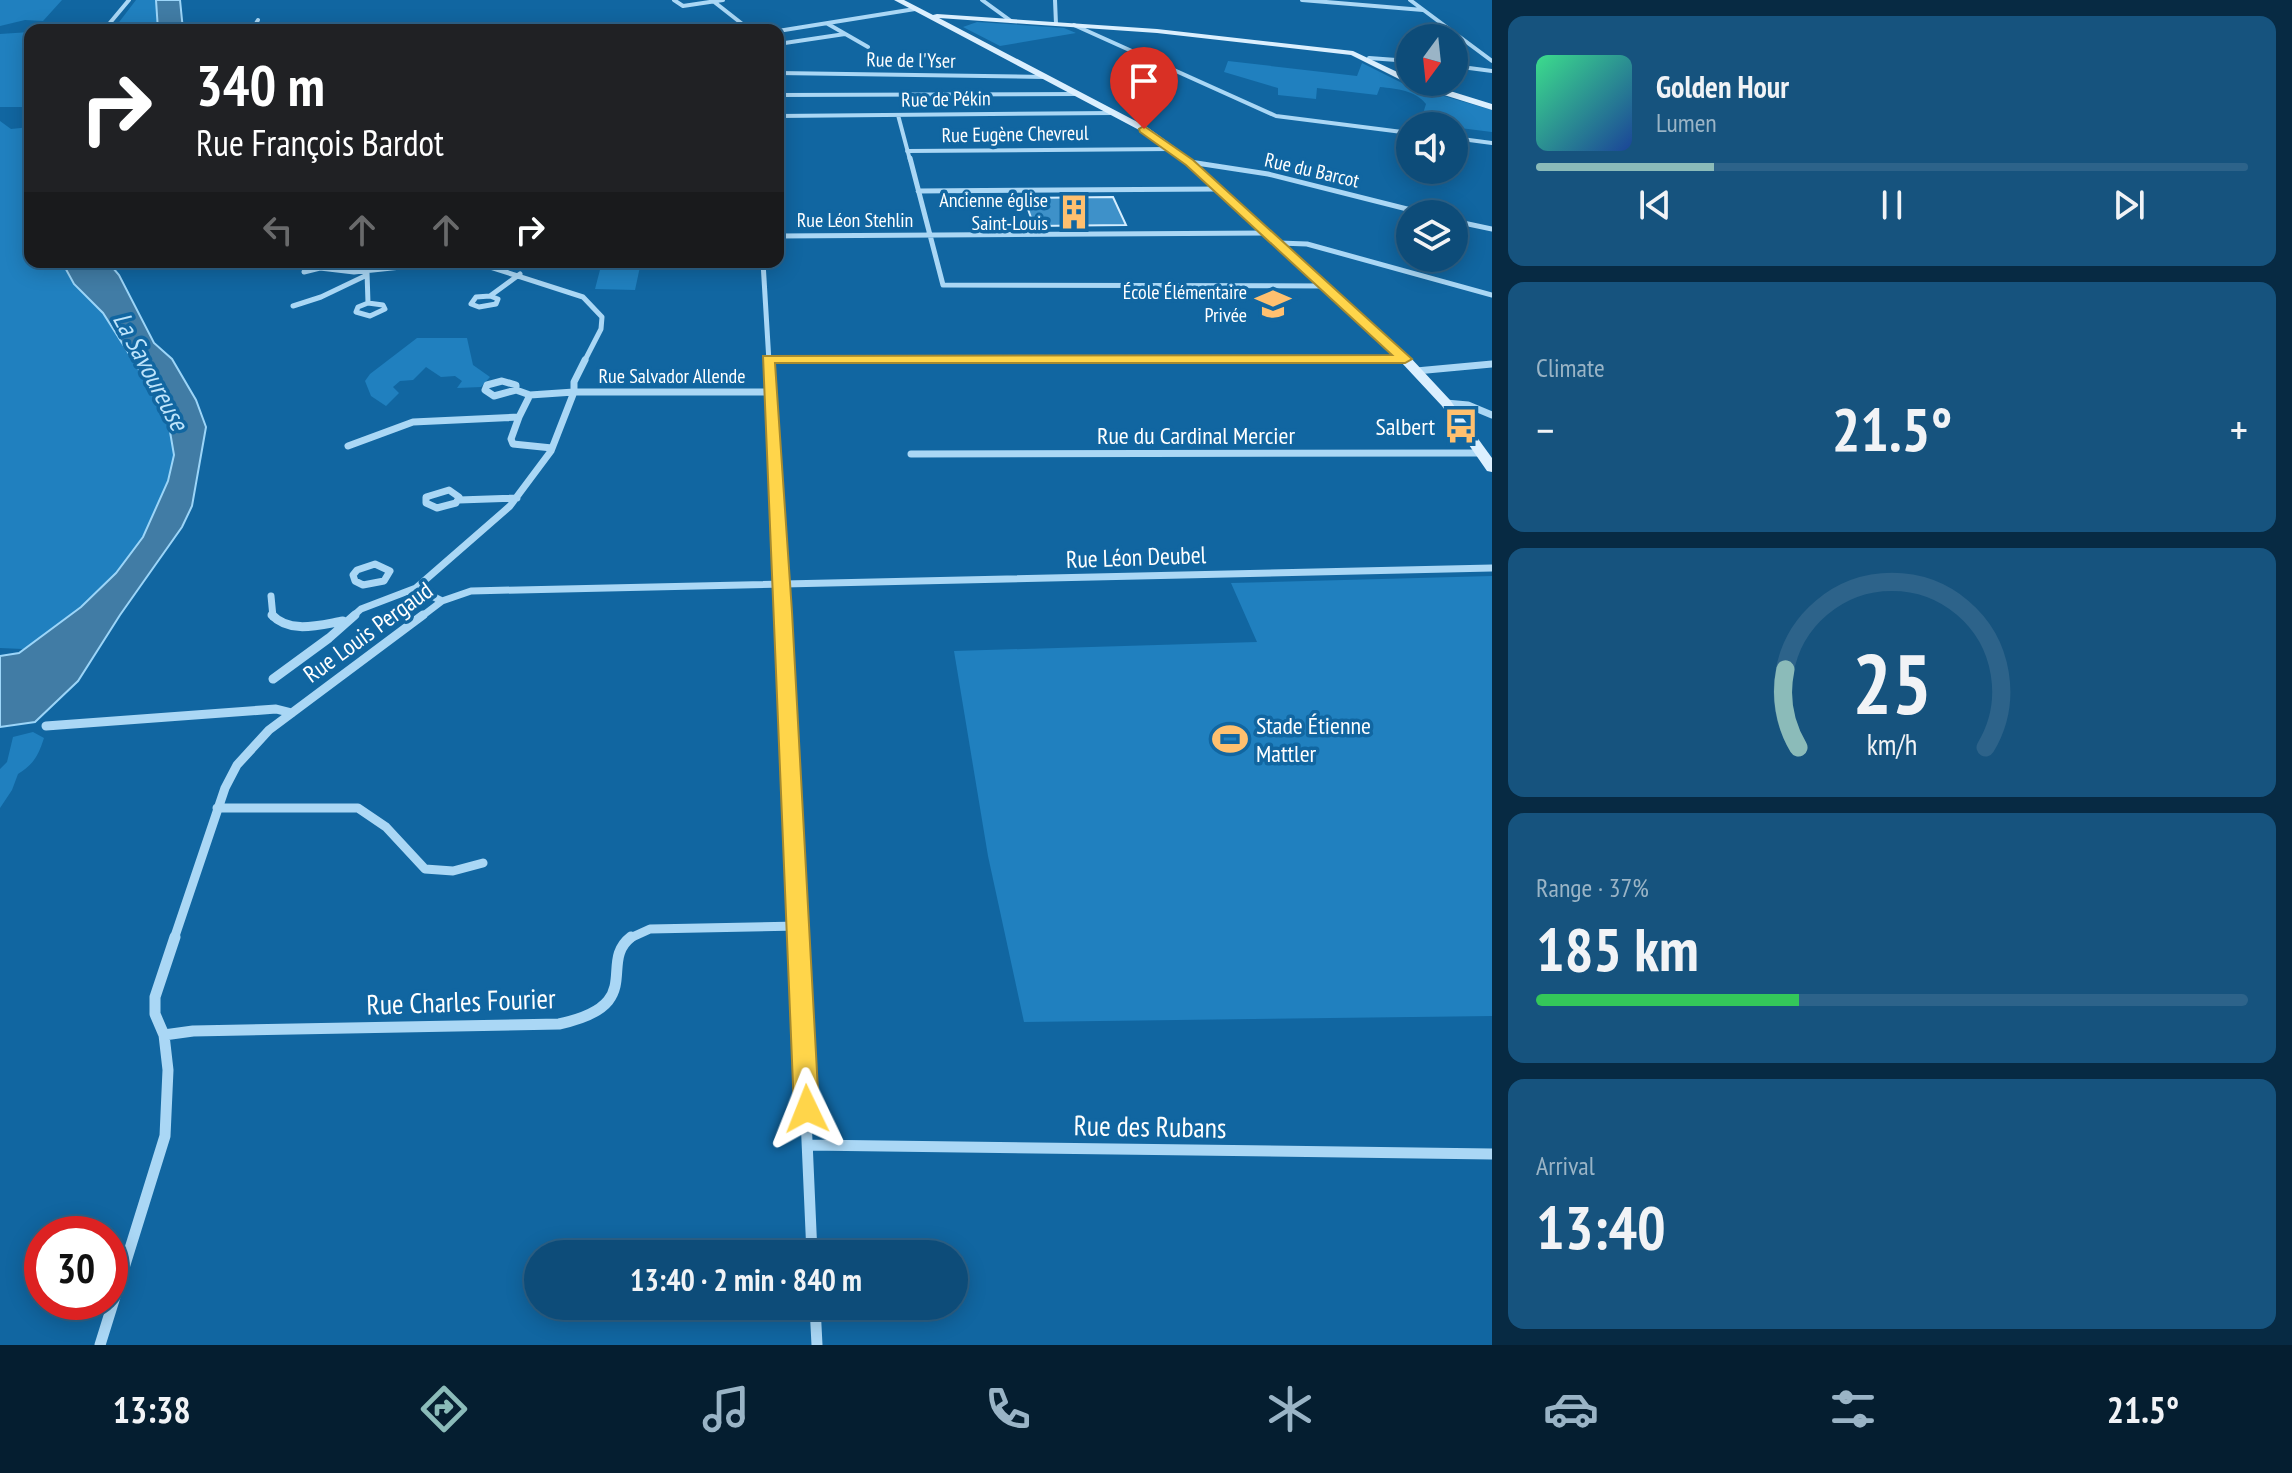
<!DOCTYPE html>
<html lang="en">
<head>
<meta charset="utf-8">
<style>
  :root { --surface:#0d4c79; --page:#16537e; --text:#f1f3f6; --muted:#9ab4c6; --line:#2d638a; --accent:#8bbbb9 }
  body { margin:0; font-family:"PT Sans Narrow",sans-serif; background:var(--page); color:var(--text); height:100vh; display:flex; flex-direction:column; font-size:30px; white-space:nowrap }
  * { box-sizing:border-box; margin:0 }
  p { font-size:26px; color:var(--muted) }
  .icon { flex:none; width:44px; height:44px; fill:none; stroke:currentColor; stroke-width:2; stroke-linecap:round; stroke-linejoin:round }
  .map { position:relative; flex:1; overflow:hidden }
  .details { display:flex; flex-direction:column; gap:16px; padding:16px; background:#072a43; width:800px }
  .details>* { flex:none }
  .banner { position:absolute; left:24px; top:24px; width:760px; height:244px; border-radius:16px; box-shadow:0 4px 20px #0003,0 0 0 2px var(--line); background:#202124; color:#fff; overflow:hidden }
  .needle { width:52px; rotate:195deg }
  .tools { position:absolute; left:1396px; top:24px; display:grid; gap:16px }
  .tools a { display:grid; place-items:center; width:72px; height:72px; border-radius:50%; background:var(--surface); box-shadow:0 4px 20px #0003,0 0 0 2px var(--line); font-size:40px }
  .speed { position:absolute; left:24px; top:1216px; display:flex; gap:16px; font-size:40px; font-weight:700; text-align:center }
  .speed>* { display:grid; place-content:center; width:104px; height:104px; border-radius:50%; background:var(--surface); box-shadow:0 4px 20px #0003,0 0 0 2px var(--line); line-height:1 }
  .speed .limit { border:12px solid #d22; background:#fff; color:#111 }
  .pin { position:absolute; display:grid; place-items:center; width:68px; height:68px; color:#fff; margin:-82px -34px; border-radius:50% 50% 50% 0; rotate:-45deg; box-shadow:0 0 8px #0007 }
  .pin .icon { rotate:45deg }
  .me { position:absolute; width:88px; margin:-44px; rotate:358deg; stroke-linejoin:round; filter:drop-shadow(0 0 6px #0008) }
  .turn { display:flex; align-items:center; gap:28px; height:168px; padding:0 40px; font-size:36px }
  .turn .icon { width:104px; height:104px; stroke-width:2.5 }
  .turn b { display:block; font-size:56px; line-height:68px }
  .lanes { display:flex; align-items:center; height:76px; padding:0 40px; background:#0003; justify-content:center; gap:40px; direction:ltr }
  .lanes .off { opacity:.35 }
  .big { font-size:60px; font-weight:700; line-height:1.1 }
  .details .card { flex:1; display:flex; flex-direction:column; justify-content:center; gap:12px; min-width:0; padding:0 28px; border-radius:16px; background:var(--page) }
  .details .dial { align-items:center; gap:0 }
  .dial svg { height:208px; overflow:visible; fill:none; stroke:var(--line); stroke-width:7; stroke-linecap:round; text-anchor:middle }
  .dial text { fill:var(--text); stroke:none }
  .song { display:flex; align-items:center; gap:24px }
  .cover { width:96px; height:96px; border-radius:12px; background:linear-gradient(135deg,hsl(150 70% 55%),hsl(220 70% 35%)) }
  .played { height:8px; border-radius:4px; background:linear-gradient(90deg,var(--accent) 25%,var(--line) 25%) }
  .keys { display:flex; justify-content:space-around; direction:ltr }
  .heat { display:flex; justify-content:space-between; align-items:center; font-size:44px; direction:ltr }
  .charge { height:12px; border-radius:6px; background:linear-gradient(90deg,#34c759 37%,var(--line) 0) }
  .trip { position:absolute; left:524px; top:1240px; width:444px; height:80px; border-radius:40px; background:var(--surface); box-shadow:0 4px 20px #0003,0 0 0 2px var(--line); font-weight:700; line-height:80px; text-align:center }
  .menu { display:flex; height:128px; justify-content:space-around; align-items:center; background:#051e30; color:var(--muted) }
  .menu .icon { width:56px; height:56px }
  .menu .active { color:var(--accent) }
  .menu b { font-size:36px; color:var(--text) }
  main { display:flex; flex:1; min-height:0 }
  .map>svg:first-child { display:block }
  .green { fill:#2080bf }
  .water { fill:#417ca5; stroke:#9cd5f8; stroke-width:2 }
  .building { fill:#3e91c9; stroke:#d4edfe; stroke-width:2 }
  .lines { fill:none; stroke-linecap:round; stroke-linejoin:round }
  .minor-far4 { stroke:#aad7f5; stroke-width:4 }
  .minor-far3 { stroke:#aad7f5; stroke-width:5 }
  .minor-far2 { stroke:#aad7f5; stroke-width:7 }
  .minor-far1 { stroke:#aad7f5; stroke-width:9 }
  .minor { stroke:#aad7f5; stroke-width:11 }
  .secondary { fill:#dbeffe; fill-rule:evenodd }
  .route { fill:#ffd54a; stroke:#a68a30; stroke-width:2 }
  .labels { text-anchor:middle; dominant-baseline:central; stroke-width:7; stroke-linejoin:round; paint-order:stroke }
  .far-street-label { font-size:20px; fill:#fff; stroke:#1166a1 }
  .far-poi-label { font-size:20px; fill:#fff; stroke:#1166a1; text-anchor:end }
  .poi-label { font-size:24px; fill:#fff; stroke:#1166a1; text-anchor:end }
  .street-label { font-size:24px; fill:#fff; stroke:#1166a1 }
  .water-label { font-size:26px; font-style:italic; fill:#bee4fb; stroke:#1166a1 }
  .near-street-label { font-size:28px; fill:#fff; stroke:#1166a1 }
</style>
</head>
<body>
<main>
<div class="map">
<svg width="1492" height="1345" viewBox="0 0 1492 1345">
  <rect width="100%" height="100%" fill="#1166a1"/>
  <path class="green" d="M0,0h62l-19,21 -18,-1 -25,6z
    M136,0h25l-2,30h-46z
    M977,22l87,6 12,5 -76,13 -37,-19z
    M30,32v69l-5,6h-25v-73z
    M1228,61l129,15 5,-13 44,22 86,25v22l-72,-9 6,-19c-11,-14 -29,-15 -46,-17l-3,8 -60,-7 -1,11 -38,-4v-7l-54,-16z
    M0,121l11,8 19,-2v135h46l91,152 7,41 -6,26 -25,56 -27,36 -35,34 -23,32 -35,10 -23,-1z
    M602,262h39l-6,28 -40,-1z
    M417,338h50l6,27 17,12 -9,10 -24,1 5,-7 -7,-5 -14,1 -15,-10 -13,13 -13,1 -7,6 6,6 -13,13 -15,-10 -6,-15 5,-7z
    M1492,576v440l-468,6 -36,-166 -34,-205 303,-9 -26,-59z
    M33,732l11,6c-6,18 -10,26 -26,36l-6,16 -12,18v-39l7,-7 6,-25z"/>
  <path class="water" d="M156,0h24l3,30h-25z
    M62,262h46l11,13 35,68 18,16 24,41 10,27 -14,79 -10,21 -62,88 -42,66 -43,41 -35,5v-71l19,-3 62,-46 35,-34 27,-36 25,-56 6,-26 -7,-41 -64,-101 -29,-29z"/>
  <path class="building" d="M1113,197l13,28 -92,1 -10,-28z"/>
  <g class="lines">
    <path class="minor-far4" d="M674,0l9,6 40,-6
      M982,0l29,21
      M1055,0l1,24
      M1302,0l121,10
      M1410,0l82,61
      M713,1l37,29
      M828,24l40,23
      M1074,25l202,91 134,17
      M104,30l25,-30
      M252,30l6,-10
      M778,31l137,-22
      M778,44l67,-10
      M1369,58l41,3
      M1454,66l38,5
      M778,73l267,4
      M778,95l300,-1
      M898,115l12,45
      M778,116l335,-3
      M1454,138l38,5
      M907,151l265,-2"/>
    <path class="minor-far3" d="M910,158l33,127 385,1
      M1190,162l78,12 159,40
      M918,191l301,-2
      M1454,221l38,8
      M778,236l490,-3
      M1279,243l28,1 185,51
      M763,262l6,100
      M304,272l16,-4 34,4 85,-9 45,2 99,32 19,20 -1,12 -17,33
      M367,272l1,31
      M490,296l8,3 -2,5 -17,3 -8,-3 5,-7z
      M490,296l30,-22
      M368,303l15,2 2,4 -15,7 -14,-4 2,-5z
      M293,306l28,-9 46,-22
      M768,359h637"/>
    <path class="minor-far2" d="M769,360l15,257
      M1416,371l76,-7
      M502,381l14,4v5l-22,6 -9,-6 2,-5z
      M516,390l14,5
      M1446,403l22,2 24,10
      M519,417l11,-22 44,-3v-10l11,-22
      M348,446l65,-24 106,-5 -8,22 2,5 39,4
      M911,454l570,-1
      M449,490l10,7 -3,6 -19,5 -11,-5v-6z
      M459,500l58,-2
      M375,564l15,7 -6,10 -21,4 -8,-4 -2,-6 4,-5z
      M416,588l26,13
      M271,596l2,21
      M352,617l9,-8 55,-21 94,-82 41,-55 23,-59h197
      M421,617l21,-16 29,-10 1021,-23"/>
    <path class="minor-far1" d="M272,615c18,19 47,10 71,6
      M784,615l14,324
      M273,679l56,-41 26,-23
      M46,726l230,-17 16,4
      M217,808h141l28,19 39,42 28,2 30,-8
      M174,939l51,-151 12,-23 32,-35 154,-115
      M628,939l22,-10 149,-3"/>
    <path class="minor" d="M798,937l14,317
      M164,1035l29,-4 366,-7c89,-19 38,-61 72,-87
      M808,1145l684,9
      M815,1306l2,39
      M100,1345l65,-209 3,-66 -4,-35 -9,-21v-17l20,-60"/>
    <path class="secondary" d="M894,0h10l29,15 4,-1 220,15 196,22 57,27v4h11l71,22v6l-83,-26 -58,-29 -194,-22 -218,-15 208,109 46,33 216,196 41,44 42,58v14l-5,-1 -45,-65 -41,-44 -214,-198 -46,-33z"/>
  </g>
  <path class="route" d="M1144,126l49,34 219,199 -7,4h-630l17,249 27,497 -4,7 -8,3 -9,-3 -4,-7 -31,-753 629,-1 -206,-190 -46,-33 -1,-3z"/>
  <defs>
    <g id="building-bare" transform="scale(2.76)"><path d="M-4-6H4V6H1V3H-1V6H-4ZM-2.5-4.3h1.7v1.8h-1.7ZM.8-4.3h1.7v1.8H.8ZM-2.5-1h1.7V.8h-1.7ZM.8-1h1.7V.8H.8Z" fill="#ffc06f" stroke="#1166a1" stroke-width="2.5" paint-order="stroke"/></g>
    <g id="school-bare" transform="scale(2.76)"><path d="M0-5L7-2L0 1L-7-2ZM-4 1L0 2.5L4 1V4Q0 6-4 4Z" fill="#ffc06f" stroke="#1166a1" stroke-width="2.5" paint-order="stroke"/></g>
    <g id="bus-bare" transform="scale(2.76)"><path d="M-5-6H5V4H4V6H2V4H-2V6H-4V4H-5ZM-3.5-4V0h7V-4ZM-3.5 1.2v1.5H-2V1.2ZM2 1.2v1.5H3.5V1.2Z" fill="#ffc06f" stroke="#1166a1" stroke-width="2.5" paint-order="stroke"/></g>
    <g id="stadium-bare" transform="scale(2.76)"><path d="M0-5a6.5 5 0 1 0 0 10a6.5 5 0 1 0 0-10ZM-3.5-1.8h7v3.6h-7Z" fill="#ffc06f" stroke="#1166a1" stroke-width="2.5" paint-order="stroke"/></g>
  </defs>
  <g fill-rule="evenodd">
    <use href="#building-bare" x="1074" y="212"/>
    <use href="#school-bare" x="1273" y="304"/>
    <use href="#bus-bare" x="1461" y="426"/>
    <use href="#stadium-bare" x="1230" y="739"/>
  </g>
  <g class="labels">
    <g class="far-street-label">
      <text transform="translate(911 60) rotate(1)">Rue de l'Yser</text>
      <text transform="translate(946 99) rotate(-1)">Rue de Pékin</text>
      <text transform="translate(1015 134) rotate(-1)">Rue Eugène Chevreul</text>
      <text transform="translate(1312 170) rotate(13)">Rue du Barcot</text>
      <text x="855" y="220">Rue Léon Stehlin</text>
      <text x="672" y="376">Rue Salvador Allende</text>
    </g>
    <g class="far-poi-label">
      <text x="1048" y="200">Ancienne église<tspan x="1048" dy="23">Saint-Louis</tspan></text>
      <text x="1247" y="292">École Élémentaire<tspan x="1247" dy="23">Privée</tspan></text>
    </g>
    <g class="poi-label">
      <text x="1435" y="426">Salbert</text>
      <text x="1256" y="725" text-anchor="start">Stade Étienne<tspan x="1256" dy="28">Mattler</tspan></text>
    </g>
    <g class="street-label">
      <text x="1196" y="435">Rue du Cardinal Mercier</text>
      <text transform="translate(1136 557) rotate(-2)">Rue Léon Deubel</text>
      <text transform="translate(368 632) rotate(-36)">Rue Louis Pergaud</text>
    </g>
    <g class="water-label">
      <text transform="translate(151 371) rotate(62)">La Savoureuse</text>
    </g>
    <g class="near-street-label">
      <text transform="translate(461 1001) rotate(-2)">Rue Charles Fourier</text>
      <text transform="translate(1150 1126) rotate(1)">Rue des Rubans</text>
    </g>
  </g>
</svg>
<div class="tools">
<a><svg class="needle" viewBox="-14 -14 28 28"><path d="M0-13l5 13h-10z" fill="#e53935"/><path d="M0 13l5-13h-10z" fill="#9ab4c6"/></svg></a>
<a><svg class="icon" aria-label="sound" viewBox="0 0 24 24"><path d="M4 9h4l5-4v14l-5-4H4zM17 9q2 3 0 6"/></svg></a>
<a><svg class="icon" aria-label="layers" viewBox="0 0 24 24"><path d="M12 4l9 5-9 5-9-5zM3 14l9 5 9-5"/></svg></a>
</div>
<div class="speed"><div class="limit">30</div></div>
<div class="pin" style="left:1144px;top:129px;background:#d93025"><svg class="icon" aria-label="arrive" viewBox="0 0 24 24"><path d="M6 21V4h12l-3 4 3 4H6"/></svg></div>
<svg class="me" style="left:807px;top:1109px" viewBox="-20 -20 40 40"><path d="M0-17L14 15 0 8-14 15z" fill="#ffd54a" stroke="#fff" stroke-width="4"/></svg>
<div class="trip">13:40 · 2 min · 840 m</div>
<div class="banner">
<div class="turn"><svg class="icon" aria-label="right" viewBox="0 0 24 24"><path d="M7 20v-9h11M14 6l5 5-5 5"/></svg><div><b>340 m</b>Rue François Bardot</div></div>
<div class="lanes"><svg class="icon off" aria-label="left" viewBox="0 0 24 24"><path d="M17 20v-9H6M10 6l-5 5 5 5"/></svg><svg class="icon off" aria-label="ahead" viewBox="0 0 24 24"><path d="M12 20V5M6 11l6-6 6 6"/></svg><svg class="icon off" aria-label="ahead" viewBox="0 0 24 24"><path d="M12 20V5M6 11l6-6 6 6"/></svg><svg class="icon" aria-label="right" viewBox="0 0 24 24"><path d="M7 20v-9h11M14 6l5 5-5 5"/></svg></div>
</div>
</div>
<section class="details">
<div class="card">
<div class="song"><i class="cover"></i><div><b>Golden Hour</b><p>Lumen</p></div></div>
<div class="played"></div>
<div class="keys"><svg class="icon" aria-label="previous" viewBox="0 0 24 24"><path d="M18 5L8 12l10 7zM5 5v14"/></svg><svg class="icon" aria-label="pause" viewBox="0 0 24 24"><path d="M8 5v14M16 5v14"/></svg><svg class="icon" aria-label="next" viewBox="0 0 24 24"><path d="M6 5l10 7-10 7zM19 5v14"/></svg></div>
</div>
<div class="card"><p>Climate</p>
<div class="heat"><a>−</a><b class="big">21.5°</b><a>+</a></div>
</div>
<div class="card dial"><svg viewBox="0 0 100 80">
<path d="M14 69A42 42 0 1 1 86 69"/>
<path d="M14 69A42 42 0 0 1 9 39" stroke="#8bbbb9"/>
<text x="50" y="56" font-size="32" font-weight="700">25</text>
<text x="50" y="72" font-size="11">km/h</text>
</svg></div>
<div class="card"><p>Range · 37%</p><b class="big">185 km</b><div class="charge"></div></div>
<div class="card"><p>Arrival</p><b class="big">13:40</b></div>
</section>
</main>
<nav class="menu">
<b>13:38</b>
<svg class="icon active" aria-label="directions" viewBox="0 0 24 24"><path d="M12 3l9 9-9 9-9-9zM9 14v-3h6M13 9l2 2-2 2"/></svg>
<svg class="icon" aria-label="music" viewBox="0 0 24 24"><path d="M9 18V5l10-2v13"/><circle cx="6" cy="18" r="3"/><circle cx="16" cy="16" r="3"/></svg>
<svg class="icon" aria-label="phone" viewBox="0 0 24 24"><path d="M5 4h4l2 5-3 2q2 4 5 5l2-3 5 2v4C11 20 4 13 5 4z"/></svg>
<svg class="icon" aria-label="climate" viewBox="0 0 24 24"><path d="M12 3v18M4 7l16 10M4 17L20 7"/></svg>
<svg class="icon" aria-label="car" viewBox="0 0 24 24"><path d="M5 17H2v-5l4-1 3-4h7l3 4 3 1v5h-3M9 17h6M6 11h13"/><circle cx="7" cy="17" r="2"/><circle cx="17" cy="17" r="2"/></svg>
<svg class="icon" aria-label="filters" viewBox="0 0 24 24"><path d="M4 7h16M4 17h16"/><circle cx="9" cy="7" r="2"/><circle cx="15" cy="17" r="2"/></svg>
<b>21.5°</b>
</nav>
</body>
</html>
